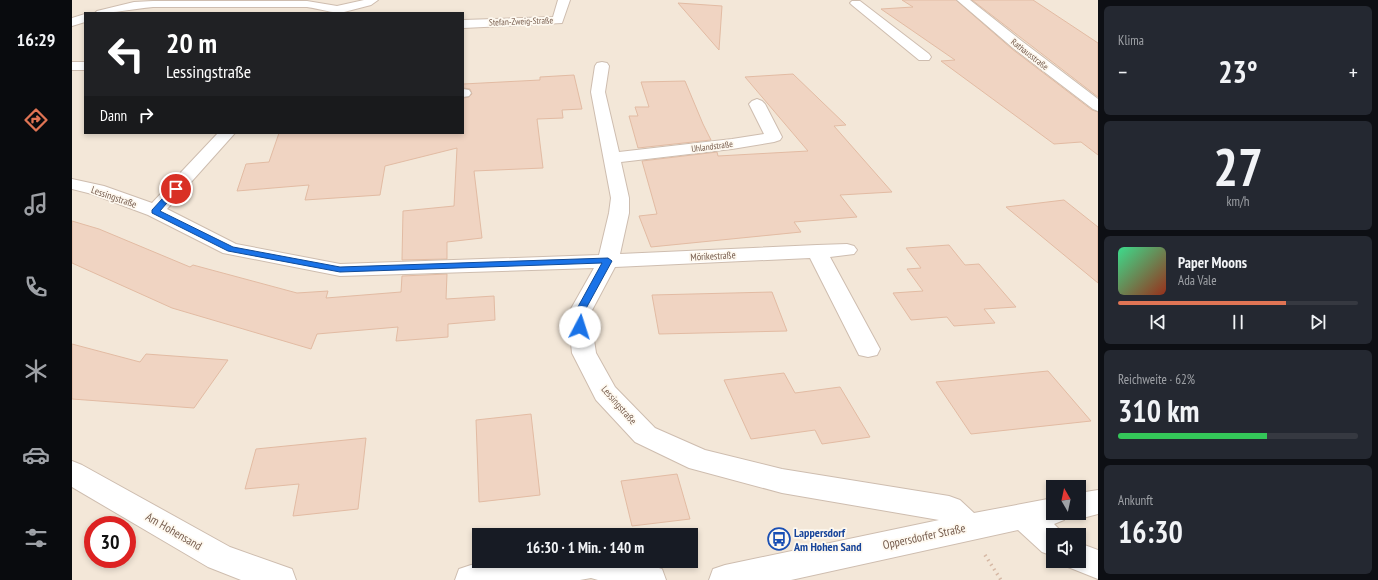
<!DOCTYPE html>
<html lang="de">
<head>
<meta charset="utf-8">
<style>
  :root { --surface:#171b24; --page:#242831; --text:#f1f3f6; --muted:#9ea1a6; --line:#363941; --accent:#e07454 }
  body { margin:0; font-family:"PT Sans Narrow",sans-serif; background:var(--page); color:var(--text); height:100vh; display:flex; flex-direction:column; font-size:15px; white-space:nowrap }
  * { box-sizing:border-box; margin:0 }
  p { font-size:13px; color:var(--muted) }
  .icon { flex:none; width:22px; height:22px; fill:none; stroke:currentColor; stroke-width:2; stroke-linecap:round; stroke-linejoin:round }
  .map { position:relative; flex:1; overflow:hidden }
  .details { display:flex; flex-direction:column; gap:6px; padding:6px; background:#0d0f14; width:280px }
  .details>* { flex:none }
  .guide { position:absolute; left:12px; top:12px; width:380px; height:122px; border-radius:0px; box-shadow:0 2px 6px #0003; background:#202124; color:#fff; overflow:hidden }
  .needle { width:26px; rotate:351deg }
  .controls { position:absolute; left:974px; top:480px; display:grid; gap:8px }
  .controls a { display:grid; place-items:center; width:40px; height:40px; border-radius:0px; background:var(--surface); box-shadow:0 2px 6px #0003; font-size:20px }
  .speed { position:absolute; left:12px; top:516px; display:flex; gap:8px; font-size:20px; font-weight:700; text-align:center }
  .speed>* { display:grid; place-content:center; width:52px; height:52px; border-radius:50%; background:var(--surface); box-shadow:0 2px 6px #0003; line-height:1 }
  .speed .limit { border:6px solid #d22; background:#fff; color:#111 }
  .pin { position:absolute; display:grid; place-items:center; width:34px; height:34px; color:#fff; margin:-17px; border:2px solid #fff; border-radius:50%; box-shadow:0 1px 4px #0007 }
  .me { position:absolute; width:44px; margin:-22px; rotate:5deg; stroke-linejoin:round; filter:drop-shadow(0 0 3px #0008) }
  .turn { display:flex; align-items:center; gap:14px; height:84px; padding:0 16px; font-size:18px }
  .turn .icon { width:52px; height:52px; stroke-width:2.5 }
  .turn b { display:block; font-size:28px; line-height:34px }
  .then { display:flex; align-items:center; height:38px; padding:0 16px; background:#0003; gap:8px; font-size:15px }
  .big { font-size:30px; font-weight:600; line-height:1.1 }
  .details .card { flex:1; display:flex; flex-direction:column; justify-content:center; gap:6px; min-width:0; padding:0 14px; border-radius:6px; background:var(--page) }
  .details .dial { align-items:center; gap:0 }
  .dial b { font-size:52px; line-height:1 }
  .song { display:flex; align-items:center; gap:12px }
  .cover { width:48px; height:48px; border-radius:6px; background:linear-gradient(135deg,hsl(150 70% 55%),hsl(10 70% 35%)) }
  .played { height:4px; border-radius:2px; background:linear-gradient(90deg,var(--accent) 70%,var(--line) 70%) }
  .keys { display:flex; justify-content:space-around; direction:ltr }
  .heat { display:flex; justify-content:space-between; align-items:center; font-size:22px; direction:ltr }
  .charge { height:6px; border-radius:3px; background:linear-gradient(90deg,#34c759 62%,var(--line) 0) }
  .trip { position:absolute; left:400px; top:528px; width:226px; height:40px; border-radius:0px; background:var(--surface); box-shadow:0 2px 6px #0003; font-weight:600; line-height:40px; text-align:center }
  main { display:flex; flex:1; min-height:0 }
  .menu { display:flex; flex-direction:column; width:72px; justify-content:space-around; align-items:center; background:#090b0e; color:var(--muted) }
  .menu .icon { width:28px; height:28px }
  .menu .active { color:var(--accent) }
  .menu b { font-size:18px; color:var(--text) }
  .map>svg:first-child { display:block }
  .residential { fill:#f3e7d8; fill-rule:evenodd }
  .building { fill:#f0d4c2; stroke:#e2bba3 }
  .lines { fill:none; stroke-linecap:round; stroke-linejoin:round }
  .minor-casing { stroke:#cebdaf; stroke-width:2 }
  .path { stroke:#d6b8a4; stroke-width:3.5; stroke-dasharray:1.5 4; stroke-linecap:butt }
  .minor { fill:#fff; fill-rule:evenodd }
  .route { fill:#1a73e8; stroke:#114b97 }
  .labels { text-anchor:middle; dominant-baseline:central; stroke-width:3.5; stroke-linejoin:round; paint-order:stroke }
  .far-street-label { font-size:9px; fill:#765c4d; stroke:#fef9f0 }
  .street-label { font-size:10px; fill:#765c4d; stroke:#fef9f0 }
  .near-street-label { font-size:12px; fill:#765c4d; stroke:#fef9f0 }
  .near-transit-label { font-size:12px; font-weight:bold; fill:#164399; stroke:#fef9f0; text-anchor:start }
</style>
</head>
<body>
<main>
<nav class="menu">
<b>16:29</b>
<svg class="icon active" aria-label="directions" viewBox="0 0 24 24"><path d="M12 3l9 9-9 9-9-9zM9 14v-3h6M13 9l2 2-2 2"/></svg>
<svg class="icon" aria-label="music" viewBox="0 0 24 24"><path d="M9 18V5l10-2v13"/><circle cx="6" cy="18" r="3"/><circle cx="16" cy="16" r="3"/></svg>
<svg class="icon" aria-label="phone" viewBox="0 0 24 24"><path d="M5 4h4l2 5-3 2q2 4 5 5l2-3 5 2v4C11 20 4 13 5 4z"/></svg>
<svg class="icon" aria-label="climate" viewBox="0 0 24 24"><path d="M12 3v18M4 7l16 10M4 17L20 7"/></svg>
<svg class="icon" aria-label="car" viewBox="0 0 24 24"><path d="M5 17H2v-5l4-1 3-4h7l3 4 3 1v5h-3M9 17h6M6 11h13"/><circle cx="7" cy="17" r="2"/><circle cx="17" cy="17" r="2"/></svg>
<svg class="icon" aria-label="filters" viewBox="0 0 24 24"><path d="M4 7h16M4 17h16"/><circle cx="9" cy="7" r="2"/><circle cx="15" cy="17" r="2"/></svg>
</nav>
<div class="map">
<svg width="1026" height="580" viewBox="0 0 1026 580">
  <rect width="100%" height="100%" fill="#fcf5e9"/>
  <path class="residential" d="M0,0h1026v580h-1026zM13,13h378v120h-378zM981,487h26v26h-26zM21,525h34v34h-34zM407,535h212v26h-212zM981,535h26v26h-26z"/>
  <path class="building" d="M830,0h54l56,49 80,61 6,2v43l-17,-13 -27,2 -113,-83 14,-1 -74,-51 32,-2z
    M900,0h61l65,43v54z
    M606,3l44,3 -3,44z
    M721,74l53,51 -12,1 58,66 -52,3 17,22 -63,5 7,10 -150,15 -12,-31 18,-2 -15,-53 75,-9 1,4 90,-5 -63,-74z
    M502,75l8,34 -20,1 1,8 -26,1 6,49 -69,3 8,67 -35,4v17l-45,1 1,-49 51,-5 3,-58 -72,18 -5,29 -75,5 4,-15 -72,6 9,-27 23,-2 10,-29h184v-35l6,-1 3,-3 -2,-5 -7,-1v-4l77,-4v-3z
    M613,81l18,43 8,16 -73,8 -9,-32h9l-3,-9h14l-8,-25z
    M992,200l34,27v56l-92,-76z
    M0,221l27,8 91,38 3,-2 104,28 31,-2 -2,7 75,-6 1,-16 45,-2 -1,25 48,-3 1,24 -47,4v13l-52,4 2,-14 -81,7 -6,15 -139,-41 -100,-45z
    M877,245l16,20 14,-1 37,43 -32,2 11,14 -41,3 -7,-9 -36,3 -18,-27 30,-2 -16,-22 14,-1 -15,-20z
    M700,292l15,39 -128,3 -7,-39z
    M0,344l68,18 6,-8 82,6 -34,48 -122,-9z
    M976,371l43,50 -120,13 -35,-52z
    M712,373l11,20 45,-6 30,50 -48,7 -7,-14 -64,9 -27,-59z
    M459,414l9,81 -61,7 -3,-82z
    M294,438l-8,71 -65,7 6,-32 -54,5 11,-40z
    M605,474l13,45 -58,7 -11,-45z"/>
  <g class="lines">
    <g class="minor-casing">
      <path id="minor" d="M292,0h14l-7,5 -27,7 1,1c-13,0 -25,-4 -38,-6h-154c-20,2 -38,6 -58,6l2,-2 37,-9 19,-1h154l30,5z
        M486,0h12l-8,23 -99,5v-8l90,-3z
        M885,0h13l53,42 75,57v12l-5,-2 -80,-61z
        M780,1h8l69,53 2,3 -2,3h-10l-67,-55 -2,-2z
        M13,14v8l-13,4v-8z
        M0,62h13v8h-13z
        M530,62l5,1 2,3 -4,26 14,60 113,-13 32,-5 -15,-30 3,-3 5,-2 5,2 3,3 17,33 -2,3 -6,2 -42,7 -111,13 8,36v15l-9,41 197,-9 30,-1 7,2 3,4 -3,4 -24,3 50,92 -3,6 -9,2 -9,-2 -49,-97 -195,9 -25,47 6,39 19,34 40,41 50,22 77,19 167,27 11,4 14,13 79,-15v15h14l-3,7 -10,4 11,11h-12v21l-11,-4 -24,-22 -227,50h-82l4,-11 12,-4 214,-45 -157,-27 -93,-25 -54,-26 -39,-42 -24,-47 -4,-39 26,-46 -254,8 -117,-23 -75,-38 -56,-21 -20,-5v-10l32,7 48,17 66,-70h17l-68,76 69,35 104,20 259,-9 10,-42 2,-15 -20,-106 4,-26 2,-3z
        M391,89l6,1 2,3 -2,3 -6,1z
        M0,461l10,4 148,82 62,22 4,11h-55l-33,-13 -136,-80z
        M1026,490v24l-19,5 -11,-4 -1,-2h12v-20z
        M1007,543l19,7v29l-30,-12 -3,-6h14z
        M430,561h134l26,8 4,11h-68l-7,-2 -11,2h-125l4,-11 12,-4z"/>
    </g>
    <path class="path" d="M913,555l16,25"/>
    <use href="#minor" class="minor"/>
  </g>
  <path class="route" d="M101,187h5l1,2 -19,22 73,36 107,20 268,-9 4,3 -29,53 2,13 -5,3 -4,-3 -2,-13 28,-51 -262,9 -112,-21 -76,-38v-3z"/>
  <defs>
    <g id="bus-ring" transform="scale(1.15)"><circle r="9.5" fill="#fef9f0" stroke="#1a4fb4" stroke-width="1.5"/><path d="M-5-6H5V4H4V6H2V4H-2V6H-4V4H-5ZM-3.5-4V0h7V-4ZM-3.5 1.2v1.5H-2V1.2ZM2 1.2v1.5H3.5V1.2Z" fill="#1a4fb4"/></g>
  </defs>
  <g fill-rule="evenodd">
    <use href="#bus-ring" x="707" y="539"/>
  </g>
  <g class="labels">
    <g class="far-street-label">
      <text transform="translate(449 21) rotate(-2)">Stefan-Zweig-Straße</text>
      <text transform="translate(958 54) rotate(38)">Rathausstraße</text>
      <text transform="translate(640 146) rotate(-7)">Uhlandstraße</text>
    </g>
    <g class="street-label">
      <text transform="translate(42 197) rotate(19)">Lessingstraße</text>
      <text transform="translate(641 256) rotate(-3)">Mörikestraße</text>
      <text transform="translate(547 405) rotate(49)">Lessingstraße</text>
    </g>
    <g class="near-street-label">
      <text transform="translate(102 531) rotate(30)">Am Hohensand</text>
      <text transform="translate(852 536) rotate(-12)">Oppersdorfer Straße</text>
    </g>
    <g class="near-transit-label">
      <text x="722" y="532">Lappersdorf<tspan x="722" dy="14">Am Hohen Sand</tspan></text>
    </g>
  </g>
</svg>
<div class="controls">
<a><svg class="needle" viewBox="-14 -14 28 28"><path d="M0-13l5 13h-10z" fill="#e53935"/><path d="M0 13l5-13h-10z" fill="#9ea1a6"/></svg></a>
<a><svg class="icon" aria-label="sound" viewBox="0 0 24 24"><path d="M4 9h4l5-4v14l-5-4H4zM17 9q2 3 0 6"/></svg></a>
</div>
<div class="speed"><div class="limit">30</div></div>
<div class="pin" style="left:104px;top:189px;background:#d93025"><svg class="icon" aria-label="arrive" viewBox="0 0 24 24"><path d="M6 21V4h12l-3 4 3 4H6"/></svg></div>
<svg class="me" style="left:508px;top:327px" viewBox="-20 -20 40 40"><circle r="19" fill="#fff"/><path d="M0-13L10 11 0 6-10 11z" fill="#1a73e8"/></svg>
<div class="trip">16:30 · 1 Min. · 140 m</div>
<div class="guide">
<div class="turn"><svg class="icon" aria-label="left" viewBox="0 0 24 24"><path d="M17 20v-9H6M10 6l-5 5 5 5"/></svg><div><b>20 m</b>Lessingstraße</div></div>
<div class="then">Dann<svg class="icon" aria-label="right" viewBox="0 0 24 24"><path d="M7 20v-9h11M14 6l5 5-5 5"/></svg></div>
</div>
</div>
<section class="details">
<div class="card"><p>Klima</p>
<div class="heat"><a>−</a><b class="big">23°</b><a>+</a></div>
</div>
<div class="card dial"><b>27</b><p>km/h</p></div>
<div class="card">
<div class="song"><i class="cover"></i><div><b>Paper Moons</b><p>Ada Vale</p></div></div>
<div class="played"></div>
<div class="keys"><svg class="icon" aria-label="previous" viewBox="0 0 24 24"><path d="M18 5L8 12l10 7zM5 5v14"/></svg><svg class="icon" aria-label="pause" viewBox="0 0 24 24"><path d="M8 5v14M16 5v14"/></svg><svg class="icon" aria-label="next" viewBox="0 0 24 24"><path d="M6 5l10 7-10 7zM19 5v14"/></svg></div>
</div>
<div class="card"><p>Reichweite · 62%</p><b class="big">310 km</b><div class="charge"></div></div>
<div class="card"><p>Ankunft</p><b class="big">16:30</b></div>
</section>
</main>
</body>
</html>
